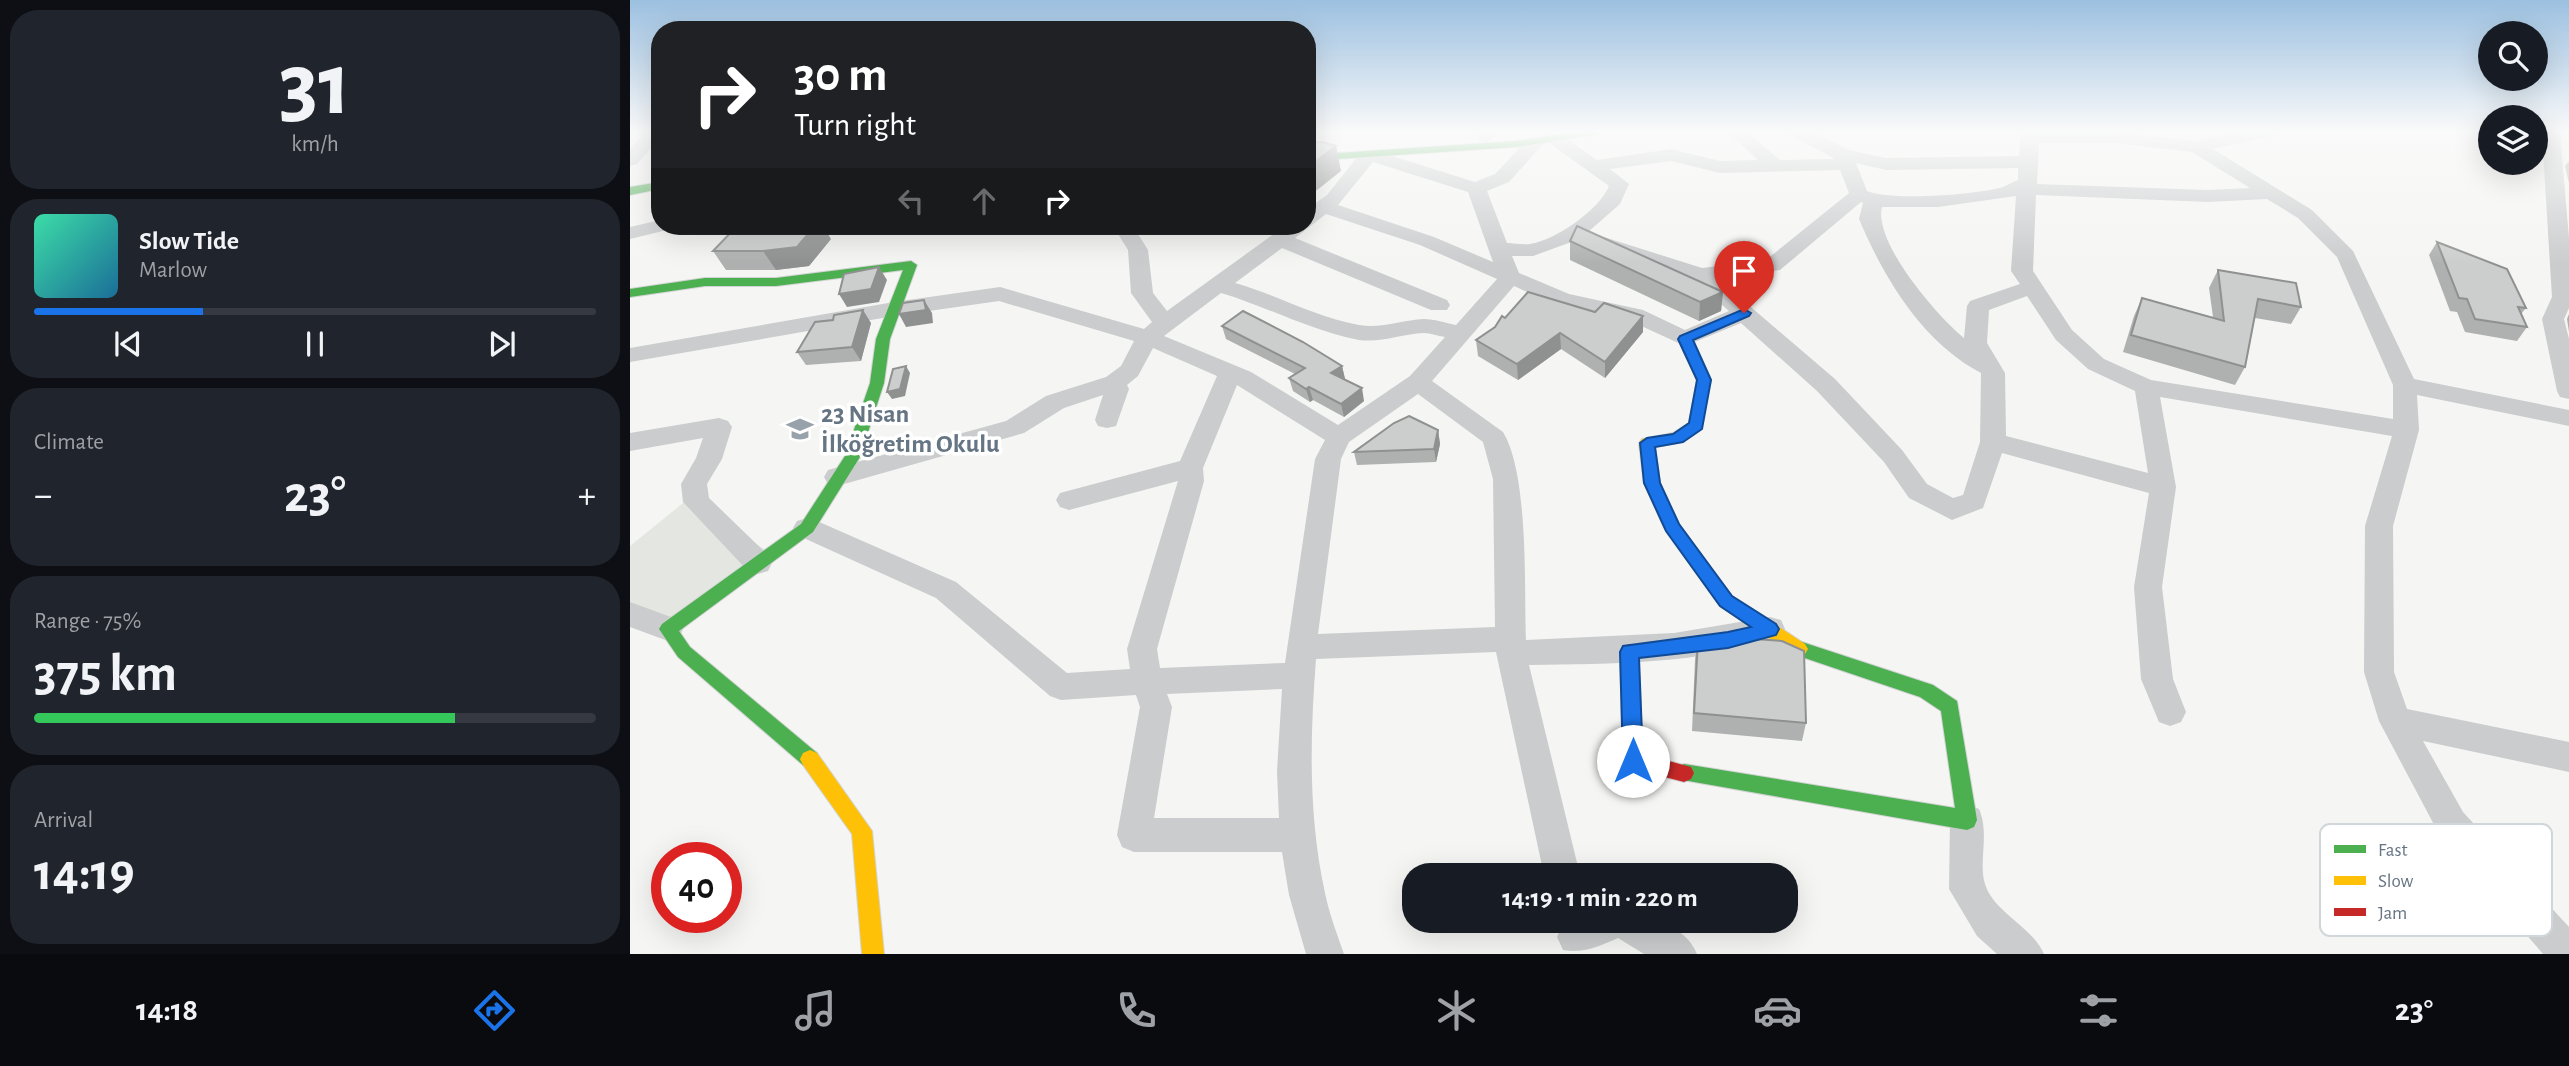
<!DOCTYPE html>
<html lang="en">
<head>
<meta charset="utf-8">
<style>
  :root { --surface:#171b24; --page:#20242c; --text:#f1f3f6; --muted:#9ea1a6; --line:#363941; --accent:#1a73e8 }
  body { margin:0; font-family:"Alegreya Sans",sans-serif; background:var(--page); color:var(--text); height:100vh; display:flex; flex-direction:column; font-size:26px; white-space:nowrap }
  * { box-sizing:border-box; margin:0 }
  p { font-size:23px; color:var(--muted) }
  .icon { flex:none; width:38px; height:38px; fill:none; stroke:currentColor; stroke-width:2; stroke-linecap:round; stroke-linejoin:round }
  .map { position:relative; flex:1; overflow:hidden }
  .side { display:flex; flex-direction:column; gap:10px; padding:10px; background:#0d0f14; width:630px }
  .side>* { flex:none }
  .hud { position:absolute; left:21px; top:21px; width:665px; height:214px; border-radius:28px; box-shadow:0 7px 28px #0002; background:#202124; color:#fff; overflow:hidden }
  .fabs { position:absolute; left:1848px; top:21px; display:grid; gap:14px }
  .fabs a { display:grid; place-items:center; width:70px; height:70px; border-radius:50%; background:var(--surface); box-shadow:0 7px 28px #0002; font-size:35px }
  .speed { position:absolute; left:21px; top:842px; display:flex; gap:14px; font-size:35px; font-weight:700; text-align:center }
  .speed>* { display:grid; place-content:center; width:91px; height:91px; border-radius:50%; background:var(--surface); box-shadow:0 7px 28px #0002; line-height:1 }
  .speed .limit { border:10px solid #d22; background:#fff; color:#111 }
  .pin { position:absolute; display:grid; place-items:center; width:60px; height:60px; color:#fff; margin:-72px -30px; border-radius:50% 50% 50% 0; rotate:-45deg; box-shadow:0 0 7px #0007 }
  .pin .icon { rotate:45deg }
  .me { position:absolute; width:77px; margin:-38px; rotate:0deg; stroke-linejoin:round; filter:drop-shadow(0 0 5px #0008) }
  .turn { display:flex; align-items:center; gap:24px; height:147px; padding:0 28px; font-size:32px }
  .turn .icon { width:91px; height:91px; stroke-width:2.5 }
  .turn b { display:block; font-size:49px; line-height:60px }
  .lanes { display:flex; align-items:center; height:66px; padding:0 28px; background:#0003; justify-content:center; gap:35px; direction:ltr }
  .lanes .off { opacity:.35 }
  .big { font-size:52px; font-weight:600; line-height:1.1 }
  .side .card { flex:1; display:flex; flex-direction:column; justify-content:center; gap:10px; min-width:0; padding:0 24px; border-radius:28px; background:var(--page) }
  .side .dial { align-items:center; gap:0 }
  .dial b { font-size:91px; line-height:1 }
  .song { display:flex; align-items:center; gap:21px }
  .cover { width:84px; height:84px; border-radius:10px; background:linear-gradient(135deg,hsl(160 70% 55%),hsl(200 70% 35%)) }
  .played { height:7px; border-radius:4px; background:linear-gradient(90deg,var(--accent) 30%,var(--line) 30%) }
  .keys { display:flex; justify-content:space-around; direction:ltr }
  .heat { display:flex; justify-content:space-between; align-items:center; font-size:38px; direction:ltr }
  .charge { height:10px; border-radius:5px; background:linear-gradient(90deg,#34c759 75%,var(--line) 0) }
  .trip { position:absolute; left:772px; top:863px; width:396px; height:70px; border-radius:28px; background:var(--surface); box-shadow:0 7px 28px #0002; font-weight:600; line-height:70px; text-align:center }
  .menu { display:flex; height:112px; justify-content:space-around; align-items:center; background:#090b0e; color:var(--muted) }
  .menu .icon { width:49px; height:49px }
  .menu .on { color:var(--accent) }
  .menu b { font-size:32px; color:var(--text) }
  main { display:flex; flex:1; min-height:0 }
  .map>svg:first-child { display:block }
  .green { fill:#e4e7e1 }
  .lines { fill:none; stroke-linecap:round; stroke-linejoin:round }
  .fast-casing { stroke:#d2d3d4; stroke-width:2 }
  .slow-casing { stroke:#d2d3d4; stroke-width:2 }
  .jam-casing { stroke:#d2d3d4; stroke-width:2 }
  .street { fill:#cacccd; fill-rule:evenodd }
  .fast { fill:#4caf50; fill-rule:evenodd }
  .slow { fill:#ffc107; fill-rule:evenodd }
  .jam { fill:#c62828; fill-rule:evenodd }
  .wall { fill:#afb1b1 }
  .shaded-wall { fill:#8f9090 }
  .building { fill:#cccece; stroke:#8f9090; stroke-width:2 }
  .route { fill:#1a73e8; stroke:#114b97; stroke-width:2 }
  .labels { text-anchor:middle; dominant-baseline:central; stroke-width:7; stroke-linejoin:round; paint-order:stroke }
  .poi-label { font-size:26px; font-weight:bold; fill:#657583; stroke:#fff; text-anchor:start }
  .key { fill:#fff; stroke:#d1d6da; stroke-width:2 }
  .key-label { font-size:19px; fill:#657583 }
</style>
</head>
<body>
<main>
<section class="side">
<div class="card dial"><b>31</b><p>km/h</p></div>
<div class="card">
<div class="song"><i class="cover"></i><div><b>Slow Tide</b><p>Marlow</p></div></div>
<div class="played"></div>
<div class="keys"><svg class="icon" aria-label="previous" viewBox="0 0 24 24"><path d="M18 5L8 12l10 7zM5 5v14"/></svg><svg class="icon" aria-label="pause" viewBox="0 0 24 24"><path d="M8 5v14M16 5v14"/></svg><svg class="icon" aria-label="next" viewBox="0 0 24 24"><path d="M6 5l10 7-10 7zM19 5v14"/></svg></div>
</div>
<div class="card"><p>Climate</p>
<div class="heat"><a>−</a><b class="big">23°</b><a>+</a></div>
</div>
<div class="card"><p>Range · 75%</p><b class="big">375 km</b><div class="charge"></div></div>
<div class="card"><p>Arrival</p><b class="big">14:19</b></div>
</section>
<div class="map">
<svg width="1939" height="954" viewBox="0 0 1939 954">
  <rect width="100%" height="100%" fill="#f5f5f3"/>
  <path class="green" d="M58,499l79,52 -100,70 -37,-19v-56z"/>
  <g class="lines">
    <g class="fast-casing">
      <path id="fast" d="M950,131h24l-5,3 -83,13 -209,14v-6l209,-14z
        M30,182v7l-30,6v-8z
        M281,261l6,4 -27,74 -6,44 -24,74 -47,75 -134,99 11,16 127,106 3,6 -3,6 -7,3 -7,-3 -125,-108 -19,-28 3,-5 139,-100 44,-68 25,-73 6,-44 27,-69 -127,16h-71l-75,11v-8l75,-11h71z
        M1169,641l134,44 24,16 20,119 -3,7 -7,3 -290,-51 -3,-6 3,-6 7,-3 271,44 -14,-97 -21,-14 -127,-43 -3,-5 3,-5z"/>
    </g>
    <g class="slow-casing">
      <path id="slow" d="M1055,335l7,4 19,41 -10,49 -19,13 -27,5 5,36 19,41 53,72 73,48 3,5 -3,5 -6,3 -6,-3 -73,-48 -56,-79 -20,-44 -5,-40 3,-4 31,-6 16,-10 8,-43 -19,-41z
        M180,750l7,3 55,78 12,123h-22l-10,-120 -49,-69 -3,-6 3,-6z"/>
    </g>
    <g class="jam-casing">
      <path id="jam" d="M999,644l6,3 3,5 5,102 48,13 3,6 -3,6 -7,3 -58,-15 -3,-6 -3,-109 3,-5z"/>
    </g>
    <path class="street" d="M16,131h14v7l-23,26 -7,2v-17z
      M844,131h18l3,6 -9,5 -6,-1z
      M1097,131h19l34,29 55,-1 -44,-24 -3,-4h23l38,19 37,8 133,-2 2,-25 95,2 81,8 49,-10h33l-3,4 -63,14 99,61 41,41 61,128 155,31v16l-152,-31 2,35 -26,96 1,146 13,37 162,33v30l-146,-31 40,71 106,115v27h-26l-104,-120 -60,-113 -15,-49 1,-146 27,-90 -232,-39 16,90 -14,100 11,92 13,33 -5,10 -11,4 -11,-4 -18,-43 -7,-92 15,-94 -147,-40 -19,55 -31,12 -43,-22 -25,-36 -67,-71 -76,-68 -56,23 -57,-26 -74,-16 -40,-18 -82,95 71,51c26,43 21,155 23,208l148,-7 96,-16 11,3 4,9 -4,9c-80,26 -169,26 -252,27l51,210h-36l-48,-223 -180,7c-6,78 -8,156 9,234 4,20 12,41 19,61h-38l-17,-59 -7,-43h-148l-12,-5 -5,-12 23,-128 -4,-12 -75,5 -11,-4 -114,-98 -139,-63 -4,-7 4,-7 10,-3 10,3 139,61 111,91 63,-4 -3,-20 51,-168 -109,29 -9,-3 -4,-7 4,-7 120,-32 37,-85 -64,-28 -15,28 -11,9 2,4 -13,37 -9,2 -9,-2 -3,-6 8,-25 -39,13 -40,25 -187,53 -9,-2 -4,-7 4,-7 178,-49 40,-25 60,-19 15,-11 13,-25 -135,-40 -105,15 -264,46v-14l264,-46 106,-15 144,42 8,-7 -21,-29 -3,-43 -15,-24h20l15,24 5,43 14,18 118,-85h22v-17l20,-14 35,-44h14l99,31 20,-8 35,-37h12l3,4 -3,4 -33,37 -22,9 20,52c7,0 16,2 23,1 26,-4 69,-34 79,-58l-61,-44 -3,-4 3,-4h12l37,26 74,-11 49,12 38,-1zM1409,143h77l76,9 58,36 -42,2 -171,-6zM1041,161l49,12 120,-3 9,23 -83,67 -64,8 -114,-36 32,-28 9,-20 -19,-15zM743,162l95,30 25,70 -59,-25 -96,-32zM1226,163l30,7 132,-2v12c-6,2 -10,5 -15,7 -26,8 -113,14 -136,4zM1406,195l172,7 59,-3 31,19 39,39 56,128v34l-242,-39 -47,-21 -32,-29 -39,-59zM1386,196l-5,75 9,13 -50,17 -3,5 -3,32c-27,-22 -91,-96 -82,-131h56zM1231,202l2,1 -4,16c25,59 63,123 122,154l-1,69 -17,53 -10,3 -26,-14 -25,-34 -67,-71 -117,-100 62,-9zM696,214l94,31 77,34 -41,46c-10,-2 -22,-6 -32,-6 -22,1 -43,10 -65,6 -44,-8 -82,-30 -124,-42l47,-35 149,62h16l3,-5 -3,-5 -152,-62c12,-9 19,-15 31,-24zM944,241l119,39 36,31 -44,19 -42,-20 -74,-16 -50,-21 -7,-17h21zM591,293c47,14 90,38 138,47 22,3 43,-6 65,-7 7,0 14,3 21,4l-35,39 -72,49 -87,-53 -87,-36zM1397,296l29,44 32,29 47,22 13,82 -142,-37 -1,-63 -18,-30 2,-33zM607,385l88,55 -10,19 -30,204 -125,5 -3,-19 47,-168 -1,-13zM788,394l65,48 10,37 2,148 -177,7 23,-175 8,-17zM652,689l-5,82 2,47h-125l18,-111 -5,-13z
      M1909,131h19l2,3 9,104v70l-5,11 5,20v60l-9,-2 -3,-6 -15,-72 10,-22 -10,-162z
      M30,220v6h10l-3,4 -37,9v-12z
      M89,418l9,3 4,6 -10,32 -15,25 2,14 59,57 4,8 -4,8 -10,3 -10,-3 -65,-69 -2,-18 15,-26 7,-20 -73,13v-18z
      M0,602l49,18 4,9 -4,9 -11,3 -38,-14z
      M1337,804l12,5c11,25 -1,53 6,75 9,29 47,42 59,70h-47l-20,-18 -28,-47 1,-69 5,-11z
      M941,920c41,0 107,-12 126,34h-53l-26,-16c-18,8 -36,16 -55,12l-6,-13 6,-13z"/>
    <use href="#fast" class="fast"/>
    <use href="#slow" class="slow"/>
    <use href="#jam" class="jam"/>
  </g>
  <path class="wall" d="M1939,161v22l-4,-17z
    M201,239l-22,27 -33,4h-50l-13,-19z
    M940,241l153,51 -2,19 -22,10 -129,-61z
    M1807,242l89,66 -5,6 6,13 -10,14 -52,-9 -8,-20 -7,-1 -21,-56z
    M1588,270l83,37 -10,17 -36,-6 -10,49 -10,18 -112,-33 11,-36 8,-18 71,19 -4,-29z
    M1939,314v18l-2,-13z
    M241,323l-10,38 -55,4 -9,-13z
    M592,326l120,40 3,13 19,22 -20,16 -31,-17 -3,2 -17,-11 -4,-13 6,-4 -69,-35z
    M865,327l148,5 -38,46 -44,-29 -43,31 -40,-24 -2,-16z
    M808,430l2,14 -4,18 -79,3 -3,-13z
    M1068,640l108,83 -4,18 -110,-10 3,-72z"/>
  <path class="shaded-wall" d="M706,146l5,25 -34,27v-30z
    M185,226h8l8,13 -22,27 -33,4 -13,-19z
    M249,267l8,13 -8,22 -32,5 -8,-13z
    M1093,292l-2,19 -22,10 1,-19z
    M294,300l8,13 1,10 -27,4 -7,-13z
    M233,310l8,13 -10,38 -9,-14z
    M1013,316v16l-38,46v-16z
    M930,333l1,16 -43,31 -1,-16z
    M276,366l4,7 -5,23 -13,3 -5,-7z
    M712,366l3,13 -14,-6z
    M679,387l4,13 -3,2 -4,-13z
    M732,388l2,13 -20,16 -3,-13z
    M808,430l2,14 -4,18 -2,-13z"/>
  <path class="building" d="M692,142l14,4 -29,22v-25z
    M107,226h78l-18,21 -34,4h-50z
    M947,226l146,66 -23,10 -130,-61z
    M1807,242l70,27 19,39 -8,-1 9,20 -52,-8 -8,-20 -8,-1z
    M249,267l-8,22 -32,5 5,-20z
    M1588,270l78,13 5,24 -43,-8 -13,68 -114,-32 11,-37 82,23z
    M898,292l67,20 9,-9 39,13 -38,46 -45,-29 -43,31 -41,-24 19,-13 7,-11 3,2z
    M294,300l2,10 -27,4 4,-11z
    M233,310l-11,37 -55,5 18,-30 18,-2 1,-5z
    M613,311l60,31 39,24 -11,7 31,15 -21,16 -32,-17 -3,2 -17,-11 16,-10 -83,-42z
    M276,366l-6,23 -13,3 6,-23z
    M779,416l29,14 -4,19 -80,3 40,-29z
    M1094,637l58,4 22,10 2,72 -112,-10 4,-73z"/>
  <linearGradient id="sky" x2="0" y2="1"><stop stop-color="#9cc0e0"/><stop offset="0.5" stop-color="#fafafa"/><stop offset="1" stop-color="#fafafa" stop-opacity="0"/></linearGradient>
  <rect width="1939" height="264" fill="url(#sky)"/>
  <path class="route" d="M1114,309l7,4 -2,3 -56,24 18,40 -9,49 -19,13 -28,5 5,36 19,41 53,72 44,28 3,5 -3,6 -48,13 -89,10 4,103 -3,6 -7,3 -7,-3 -3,-6 -3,-109 3,-6 105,-14 23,-5 -31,-21 -54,-75 -22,-48 -4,-40 7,-5 26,-4 16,-11 8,-43 -19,-41 2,-3z"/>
  <defs>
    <g id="school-bare" transform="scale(2.1)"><path d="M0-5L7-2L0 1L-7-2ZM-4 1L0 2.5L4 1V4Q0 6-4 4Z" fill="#97a2aa" stroke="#fff" stroke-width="2.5" paint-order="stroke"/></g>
  </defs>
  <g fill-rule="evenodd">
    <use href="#school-bare" x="170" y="429"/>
  </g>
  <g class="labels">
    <g class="poi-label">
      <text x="191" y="414">23 Nisan<tspan x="191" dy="30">İlköğretim Okulu</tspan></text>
    </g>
  </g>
  <rect x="1690" y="824" width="232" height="112" rx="10" class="key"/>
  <rect x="1704" y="845" width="32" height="8" fill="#4caf50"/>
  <rect x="1704" y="876" width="32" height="9" fill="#ffc107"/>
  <rect x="1704" y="908" width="32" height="8" fill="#c62828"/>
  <g class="key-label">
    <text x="1748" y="856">Fast</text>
    <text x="1748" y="887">Slow</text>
    <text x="1748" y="919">Jam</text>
  </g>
</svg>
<div class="fabs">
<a><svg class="icon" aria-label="search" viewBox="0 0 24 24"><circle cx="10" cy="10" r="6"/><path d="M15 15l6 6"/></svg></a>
<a><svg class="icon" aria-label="layers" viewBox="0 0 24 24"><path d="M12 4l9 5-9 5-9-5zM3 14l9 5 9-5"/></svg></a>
</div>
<div class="speed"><div class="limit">40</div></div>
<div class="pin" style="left:1114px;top:313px;background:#d93025"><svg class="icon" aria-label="arrive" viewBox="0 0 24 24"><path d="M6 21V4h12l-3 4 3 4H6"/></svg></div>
<svg class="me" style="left:1003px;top:761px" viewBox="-20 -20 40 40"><circle r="19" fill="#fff"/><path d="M0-13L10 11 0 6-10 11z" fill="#1a73e8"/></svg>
<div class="trip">14:19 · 1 min · 220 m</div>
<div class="hud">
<div class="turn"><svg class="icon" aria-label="right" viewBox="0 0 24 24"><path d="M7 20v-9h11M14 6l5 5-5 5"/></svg><div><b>30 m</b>Turn right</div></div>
<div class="lanes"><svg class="icon off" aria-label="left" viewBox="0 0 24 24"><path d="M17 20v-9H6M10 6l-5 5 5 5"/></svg><svg class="icon off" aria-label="ahead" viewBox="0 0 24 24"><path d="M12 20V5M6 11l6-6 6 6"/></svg><svg class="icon" aria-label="right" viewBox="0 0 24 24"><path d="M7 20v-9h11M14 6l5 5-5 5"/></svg></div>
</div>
</div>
</main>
<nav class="menu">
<b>14:18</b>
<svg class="icon on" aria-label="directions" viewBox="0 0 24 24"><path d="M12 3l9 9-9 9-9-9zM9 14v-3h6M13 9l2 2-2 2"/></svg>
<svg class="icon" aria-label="music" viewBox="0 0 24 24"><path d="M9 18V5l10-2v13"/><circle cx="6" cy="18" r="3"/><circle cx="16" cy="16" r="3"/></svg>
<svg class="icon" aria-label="phone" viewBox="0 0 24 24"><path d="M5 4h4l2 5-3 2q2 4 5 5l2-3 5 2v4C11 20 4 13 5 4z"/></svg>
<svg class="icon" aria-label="climate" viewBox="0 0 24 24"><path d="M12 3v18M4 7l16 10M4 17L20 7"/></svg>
<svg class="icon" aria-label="car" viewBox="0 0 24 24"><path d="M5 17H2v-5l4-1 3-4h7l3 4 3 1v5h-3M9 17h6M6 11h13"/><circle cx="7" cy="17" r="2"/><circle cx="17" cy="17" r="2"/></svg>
<svg class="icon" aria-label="filters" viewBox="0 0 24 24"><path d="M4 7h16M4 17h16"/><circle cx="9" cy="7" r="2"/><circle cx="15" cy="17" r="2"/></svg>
<b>23°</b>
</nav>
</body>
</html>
